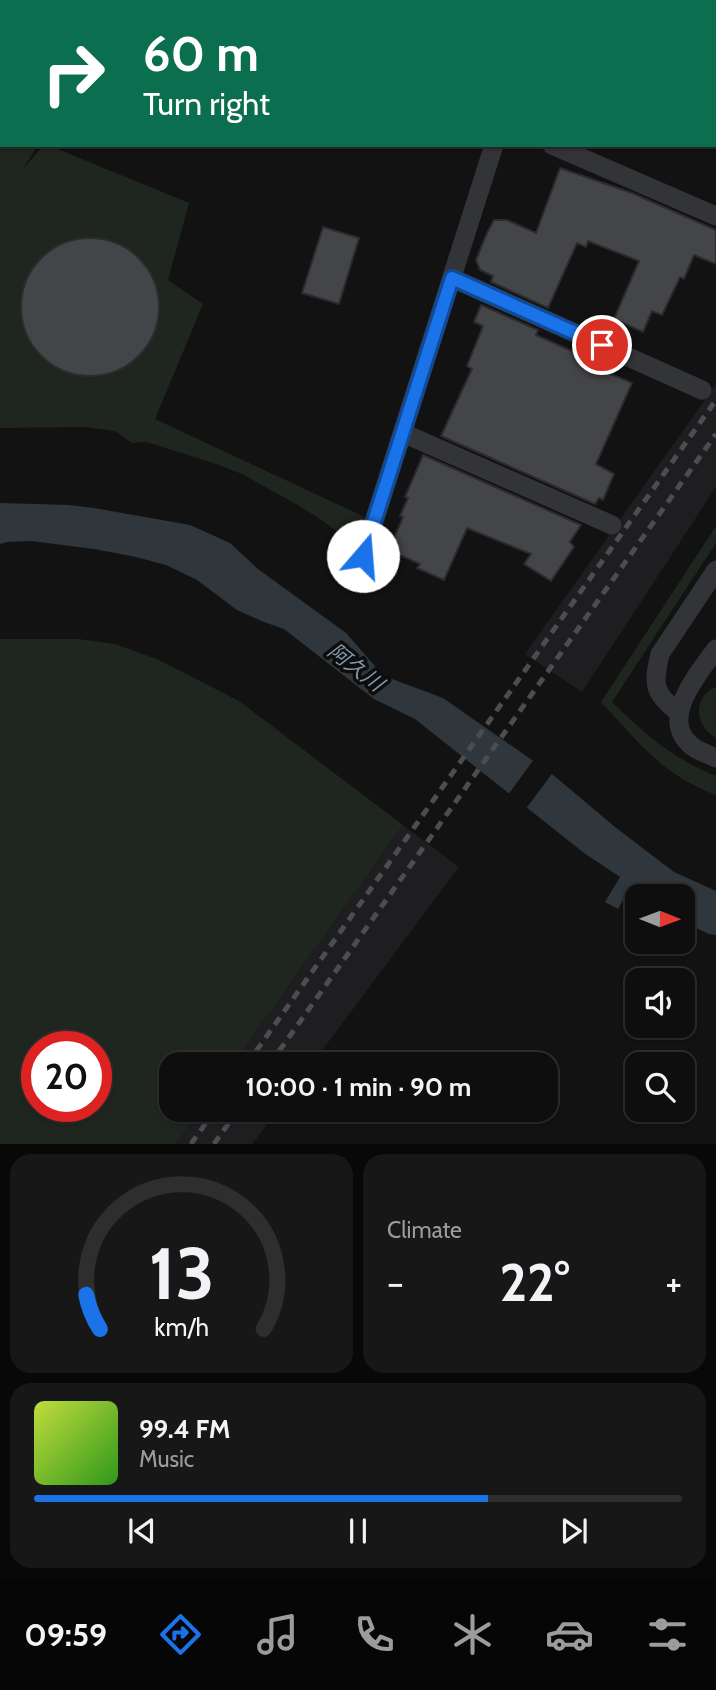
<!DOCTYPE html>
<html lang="en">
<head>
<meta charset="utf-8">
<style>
  :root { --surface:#0e0e0e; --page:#171717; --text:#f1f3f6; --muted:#9b9c9e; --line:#2e2e2e; --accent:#1a73e8 }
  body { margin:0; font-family:Cabin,"Noto Sans JP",sans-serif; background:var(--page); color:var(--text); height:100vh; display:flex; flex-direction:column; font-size:26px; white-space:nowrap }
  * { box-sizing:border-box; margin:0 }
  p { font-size:23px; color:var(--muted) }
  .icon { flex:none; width:38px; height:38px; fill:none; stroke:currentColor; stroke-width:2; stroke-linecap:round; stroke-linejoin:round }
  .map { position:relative; height:1144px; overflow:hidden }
  .side { display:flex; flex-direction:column; gap:10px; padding:10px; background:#080808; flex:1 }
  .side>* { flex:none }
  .banner { position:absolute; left:0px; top:0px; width:718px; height:147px; box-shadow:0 2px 5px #0004,0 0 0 2px var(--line); background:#0b6e4f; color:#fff; overflow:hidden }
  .needle { width:46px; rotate:91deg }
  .buttons { position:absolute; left:625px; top:884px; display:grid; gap:14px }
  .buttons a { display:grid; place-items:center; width:70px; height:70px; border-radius:14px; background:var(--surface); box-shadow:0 2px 5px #0004,0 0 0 2px var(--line); font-size:35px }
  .speed { position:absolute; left:21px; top:1031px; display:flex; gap:14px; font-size:35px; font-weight:700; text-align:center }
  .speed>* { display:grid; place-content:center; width:91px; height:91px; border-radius:50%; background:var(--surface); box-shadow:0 2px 5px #0004,0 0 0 2px var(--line); line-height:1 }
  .speed .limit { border:10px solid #d22; background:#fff; color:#111 }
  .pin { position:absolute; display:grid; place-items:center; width:60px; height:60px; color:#fff; margin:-30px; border:4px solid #fff; border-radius:50%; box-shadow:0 2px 7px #0007 }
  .me { position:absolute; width:77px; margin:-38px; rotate:18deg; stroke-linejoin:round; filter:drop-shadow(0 0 5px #0008) }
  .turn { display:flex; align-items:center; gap:24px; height:147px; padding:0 28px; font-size:32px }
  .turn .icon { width:91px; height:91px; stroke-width:2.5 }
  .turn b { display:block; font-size:49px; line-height:60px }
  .big { font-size:52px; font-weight:700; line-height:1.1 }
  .side .card { flex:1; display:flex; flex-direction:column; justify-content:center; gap:10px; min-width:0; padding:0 24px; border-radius:21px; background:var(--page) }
  .side .dial { align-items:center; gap:0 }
  .dial svg { height:182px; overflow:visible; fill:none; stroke:var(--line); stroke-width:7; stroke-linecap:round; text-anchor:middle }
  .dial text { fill:var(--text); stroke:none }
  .song { display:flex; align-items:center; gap:21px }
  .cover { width:84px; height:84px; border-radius:10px; background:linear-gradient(135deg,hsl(70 70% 55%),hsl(110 70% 35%)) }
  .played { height:7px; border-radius:4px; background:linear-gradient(90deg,var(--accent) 70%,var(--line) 70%) }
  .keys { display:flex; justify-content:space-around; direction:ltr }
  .heat { display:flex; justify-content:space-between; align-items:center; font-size:38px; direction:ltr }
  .side .tiles { flex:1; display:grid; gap:10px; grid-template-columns:1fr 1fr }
  .card:last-child { grid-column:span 2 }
  .trip { position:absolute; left:159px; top:1052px; width:399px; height:70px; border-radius:21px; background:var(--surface); box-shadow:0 2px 5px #0004,0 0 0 2px var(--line); font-weight:700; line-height:70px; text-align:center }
  .dock { display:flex; height:112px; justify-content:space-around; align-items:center; background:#060606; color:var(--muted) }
  .dock .icon { width:49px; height:49px }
  .dock .on { color:var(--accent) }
  .dock b { font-size:32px; color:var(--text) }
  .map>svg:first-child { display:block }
  .built { fill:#1e1e20 }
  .green { fill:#1f251f; fill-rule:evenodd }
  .water { fill:#2f373c }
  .pier { fill:#121213 }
  .building { fill:#444548; stroke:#2c2c2f; stroke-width:2 }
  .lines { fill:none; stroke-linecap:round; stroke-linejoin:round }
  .lane { stroke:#333438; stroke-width:19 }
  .rail { stroke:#4b4d51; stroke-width:5; stroke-dasharray:9 7; stroke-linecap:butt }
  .route-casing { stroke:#114b97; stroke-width:18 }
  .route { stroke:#1a73e8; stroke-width:12 }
  .labels { text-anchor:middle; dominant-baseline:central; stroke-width:7; stroke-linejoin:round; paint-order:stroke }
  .water-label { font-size:21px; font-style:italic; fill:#8099aa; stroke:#0d0d0e }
</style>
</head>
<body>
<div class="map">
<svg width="716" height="1144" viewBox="0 0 716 1144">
  <rect width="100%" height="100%" fill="#121213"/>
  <path class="built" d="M716,384v103l-134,205 -57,-38z
    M403,825l56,42 -147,197h-79z
    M201,1110h77l-26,34h-76z"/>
  <path class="green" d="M2,130v15h36l-15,24 21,-24h4l141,58 -21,77 35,24 -48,115 212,99 -9,28 -38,-27 -24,-15 -54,-30 -23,-9 -72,-23 -15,1 -17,-12 -31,-4 -84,1v-294z
    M716,526v17l-104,159c34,33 60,56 104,74v19c-15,-6 -30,-13 -44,-23 -27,-19 -48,-46 -71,-70z
    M0,639h78l37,5 44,16 80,41 164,124 -170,239h-61v46h29l-25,34h-176zM96,1046v60h-59v-60z
    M713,688h3v50c-20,-10 -24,-39 -3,-50z"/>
  <path class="water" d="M0,503l69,2 25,3 96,17 40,18 28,26 88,64 35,40 11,6 51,19 109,76 63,53 59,45 42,19v44l-7,-1 -26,-12 -1,-26h-36l-15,-11 -13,24 -13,-7 15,-25 -36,-24 -169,-134 -41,-20 -90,-70 -20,-7 -27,-12 -40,-30 -31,-15 -30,-8 -42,-8 -63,-8 -24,1 -7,2z"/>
  <path class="pier" d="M535,758l19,13 -29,39 -18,-14z"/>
  <path class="building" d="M560,168l72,25 84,37v34l-22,-9 -10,24 -4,-2 -18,38 -10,-4 -9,21 -29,-13 25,-58 -51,-20 -2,6 -9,-4 -29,65 -57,-26 2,-6 -13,-6 -4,-10 11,-27 7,-13h13l29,13z
    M323,227l36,11 -20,66 -37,-11z
    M21 307a69 69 0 1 1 138 0a69 69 0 1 1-138 0Z
    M481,305l57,25 -2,5 63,28 -2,5 35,15 -36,81 18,10 -11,26 -4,-2 -4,6 -154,-68 31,-67 -5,-3 16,-40 -9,-4z
    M423,455l158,70 -11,17 4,5 -23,34 -27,-17 7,-10 -64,-26 -23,52 -27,-12 3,-4 -31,-14 14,-33 -3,-1 8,-18 -3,-1z"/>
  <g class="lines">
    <path class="lane" d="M562,2l1,-2
      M552,145l164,71
      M452,278l250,112
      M403,433l209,92
      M363,556l131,-411
      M716,649c-18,25 -61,74 -20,100 6,3 13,6 20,9
      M678,712c-25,-19 -25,-28 -18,-58l56,-84"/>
    <path class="rail" d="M247,1064l469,-664
      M270,1064l446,-630
      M191,1144l24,-34
      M214,1144l24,-34"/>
  </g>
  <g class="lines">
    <g class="route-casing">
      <path id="route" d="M363,556l89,-278 150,67"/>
    </g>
    <use href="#route" class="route"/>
  </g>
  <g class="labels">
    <g class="water-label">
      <text transform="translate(356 667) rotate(38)">阿久川</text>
    </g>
  </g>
</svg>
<div class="buttons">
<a><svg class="needle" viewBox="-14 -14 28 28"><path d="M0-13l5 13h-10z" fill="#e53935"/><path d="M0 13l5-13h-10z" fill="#9b9c9e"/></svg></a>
<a><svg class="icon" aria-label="sound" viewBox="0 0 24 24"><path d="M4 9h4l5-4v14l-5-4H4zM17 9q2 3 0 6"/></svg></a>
<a><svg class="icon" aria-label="search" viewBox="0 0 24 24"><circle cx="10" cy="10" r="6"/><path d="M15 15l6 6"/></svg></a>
</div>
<div class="speed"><div class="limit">20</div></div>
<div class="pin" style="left:602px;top:345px;background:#d93025"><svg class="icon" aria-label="arrive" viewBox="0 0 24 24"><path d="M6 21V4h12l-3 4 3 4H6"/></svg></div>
<svg class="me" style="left:363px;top:556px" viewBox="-20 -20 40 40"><circle r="19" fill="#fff"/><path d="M0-13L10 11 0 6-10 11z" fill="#1a73e8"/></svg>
<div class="trip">10:00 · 1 min · 90 m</div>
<div class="banner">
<div class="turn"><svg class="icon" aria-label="right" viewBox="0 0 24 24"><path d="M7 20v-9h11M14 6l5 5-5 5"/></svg><div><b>60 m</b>Turn right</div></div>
</div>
</div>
<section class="side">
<div class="tiles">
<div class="card dial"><svg viewBox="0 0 100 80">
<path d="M14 69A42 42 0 1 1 86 69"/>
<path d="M14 69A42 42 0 0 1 8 54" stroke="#1a73e8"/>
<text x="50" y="56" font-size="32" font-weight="700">13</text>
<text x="50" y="72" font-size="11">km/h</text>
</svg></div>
<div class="card"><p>Climate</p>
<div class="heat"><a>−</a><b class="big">22°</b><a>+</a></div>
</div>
<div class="card">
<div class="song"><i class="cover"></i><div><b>99.4 FM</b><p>Music</p></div></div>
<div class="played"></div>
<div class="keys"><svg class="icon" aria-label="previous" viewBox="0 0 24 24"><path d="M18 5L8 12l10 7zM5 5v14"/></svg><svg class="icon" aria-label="pause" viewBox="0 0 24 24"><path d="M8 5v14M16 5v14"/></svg><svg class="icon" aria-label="next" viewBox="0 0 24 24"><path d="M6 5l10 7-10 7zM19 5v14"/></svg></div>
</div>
</div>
</section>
<nav class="dock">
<b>09:59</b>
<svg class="icon on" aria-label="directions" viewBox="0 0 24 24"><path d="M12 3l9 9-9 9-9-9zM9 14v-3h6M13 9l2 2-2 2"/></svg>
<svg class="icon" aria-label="music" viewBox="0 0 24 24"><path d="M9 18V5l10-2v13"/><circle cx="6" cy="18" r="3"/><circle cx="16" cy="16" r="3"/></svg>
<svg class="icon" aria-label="phone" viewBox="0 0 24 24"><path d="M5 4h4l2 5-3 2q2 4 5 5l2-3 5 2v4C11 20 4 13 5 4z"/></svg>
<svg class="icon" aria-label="climate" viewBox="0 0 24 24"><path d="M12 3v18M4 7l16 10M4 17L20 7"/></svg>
<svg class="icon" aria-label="car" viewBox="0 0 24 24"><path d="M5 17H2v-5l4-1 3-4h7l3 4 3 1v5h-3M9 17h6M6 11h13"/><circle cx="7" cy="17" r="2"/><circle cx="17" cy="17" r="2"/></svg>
<svg class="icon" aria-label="filters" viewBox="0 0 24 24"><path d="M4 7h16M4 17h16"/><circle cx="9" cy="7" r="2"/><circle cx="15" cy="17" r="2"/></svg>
</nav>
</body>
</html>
